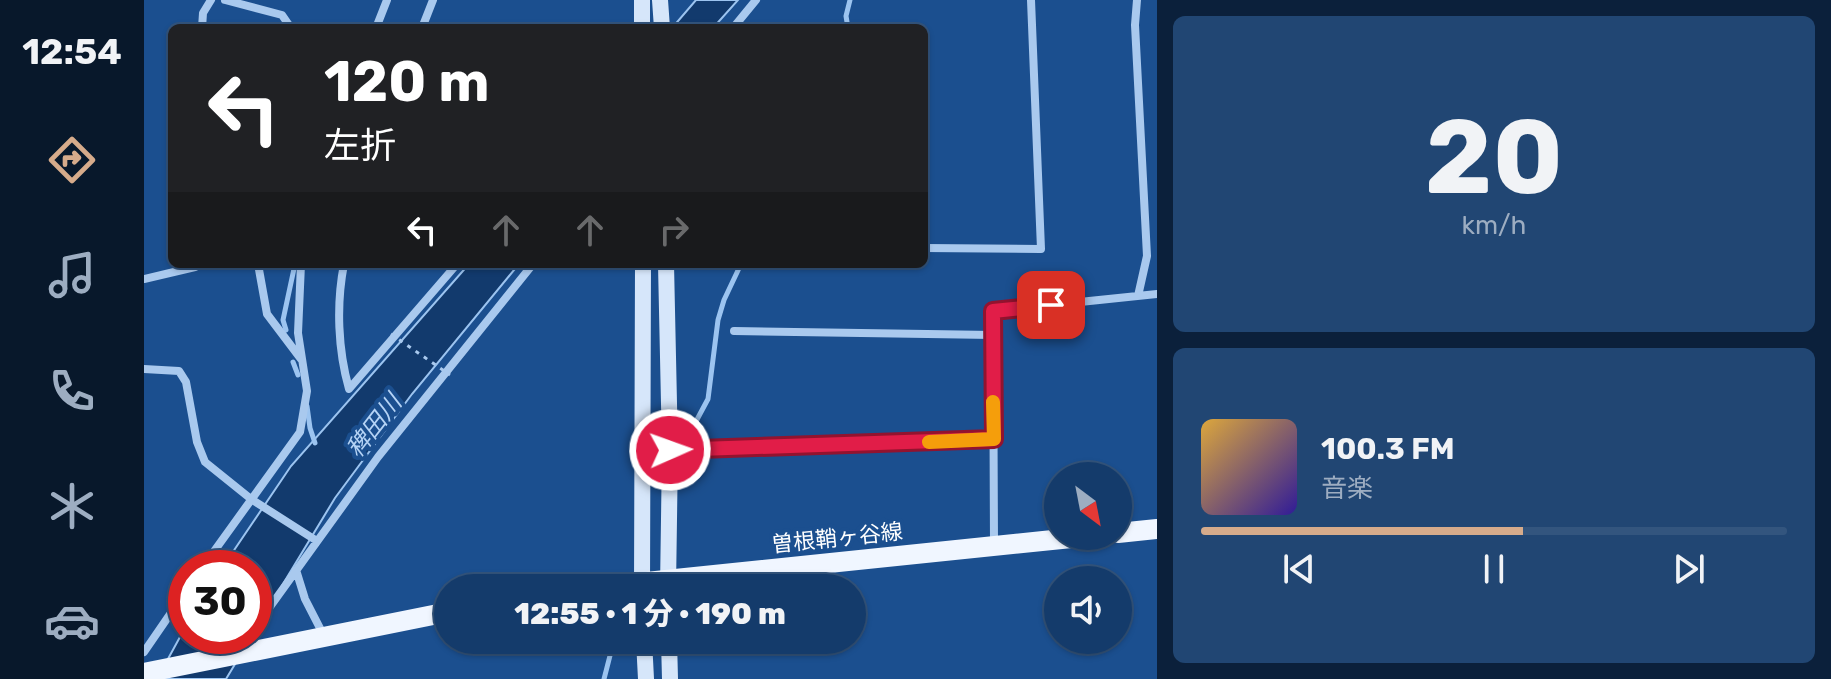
<!DOCTYPE html>
<html lang="ja">
<head>
<meta charset="utf-8">
<style>
  :root { --surface:#143b6b; --page:#214673; --text:#f1f3f6; --muted:#9dadc1; --line:#33557e; --accent:#d6ab8b }
  body { margin:0; font-family:Rubik,"Noto Sans JP",sans-serif; background:var(--page); color:var(--text); height:100vh; display:flex; flex-direction:column; font-size:30px; white-space:nowrap }
  * { box-sizing:border-box; margin:0 }
  p { font-size:26px; color:var(--muted) }
  .icon { flex:none; width:44px; height:44px; fill:none; stroke:currentColor; stroke-width:2; stroke-linecap:round; stroke-linejoin:round }
  .map { position:relative; flex:1; overflow:hidden }
  .details { display:flex; flex-direction:column; gap:16px; padding:16px; background:#0b203b; width:674px }
  .details>* { flex:none }
  .guide { position:absolute; left:24px; top:24px; width:760px; height:244px; border-radius:12px; box-shadow:0 2px 6px #0004,0 0 0 2px var(--line); background:#202124; color:#fff; overflow:hidden }
  .needle { width:52px; rotate:148deg }
  .fabs { position:absolute; left:900px; top:462px; display:grid; gap:16px }
  .fabs a { display:grid; place-items:center; width:88px; height:88px; border-radius:50%; background:var(--surface); box-shadow:0 2px 6px #0004,0 0 0 2px var(--line); font-size:40px }
  .speed { position:absolute; left:24px; top:550px; display:flex; gap:16px; font-size:40px; font-weight:700; text-align:center }
  .speed>* { display:grid; place-content:center; width:104px; height:104px; border-radius:50%; background:var(--surface); box-shadow:0 2px 6px #0004,0 0 0 2px var(--line); line-height:1 }
  .speed .limit { border:12px solid #d22; background:#fff; color:#111 }
  .pin { position:absolute; display:grid; place-items:center; width:68px; height:68px; color:#fff; margin:-34px; border-radius:16px; box-shadow:0 4px 12px #0006 }
  .me { position:absolute; width:88px; margin:-44px; rotate:88deg; stroke-linejoin:round; filter:drop-shadow(0 0 6px #0008) }
  .turn { display:flex; align-items:center; gap:28px; height:168px; padding:0 24px; font-size:36px }
  .turn .icon { width:104px; height:104px; stroke-width:2.5 }
  .turn b { display:block; font-size:56px; line-height:68px }
  .lanes { display:flex; align-items:center; height:76px; padding:0 24px; background:#0003; justify-content:center; gap:40px; direction:ltr }
  .lanes .off { opacity:.35 }
  .details .card { flex:1; display:flex; flex-direction:column; justify-content:center; gap:12px; min-width:0; padding:0 28px; border-radius:12px; background:var(--page) }
  .details .dial { align-items:center; gap:0 }
  .dial b { font-size:104px; line-height:1 }
  .song { display:flex; align-items:center; gap:24px }
  .cover { width:96px; height:96px; border-radius:12px; background:linear-gradient(135deg,hsl(40 70% 55%),hsl(250 70% 35%)) }
  .played { height:8px; border-radius:4px; background:linear-gradient(90deg,var(--accent) 55%,var(--line) 55%) }
  .keys { display:flex; justify-content:space-around; direction:ltr }
  .trip { position:absolute; left:290px; top:574px; width:432px; height:80px; border-radius:40px; background:var(--surface); box-shadow:0 2px 6px #0004,0 0 0 2px var(--line); font-weight:800; line-height:80px; text-align:center }
  main { display:flex; flex:1; min-height:0 }
  .tab-bar { display:flex; flex-direction:column; width:144px; justify-content:space-around; align-items:center; background:#08182b; color:var(--muted) }
  .tab-bar .icon { width:56px; height:56px }
  .tab-bar .active { color:var(--accent) }
  .tab-bar b { font-size:36px; color:var(--text) }
  .map>svg:first-child { display:block }
  .water { fill:#123a6d; stroke:#9cc4f0; stroke-width:2 }
  .lines { fill:none; stroke-linecap:round; stroke-linejoin:round }
  .stream { stroke:#9cc4f0; stroke-width:5 }
  .street { stroke:#a9c9ee; stroke-width:8 }
  .secondary { stroke:#d6e6fa; stroke-width:16 }
  .primary { stroke:#f0f6ff; stroke-width:20 }
  .path-bridge { stroke:#a9c9ee; stroke-width:3; stroke-dasharray:4 6; stroke-linecap:butt }
  .route-casing { stroke:#92132f; stroke-width:20 }
  .route { stroke:#e11d48; stroke-width:14 }
  .slow { stroke:#f59e0b; stroke-width:14 }
  .labels { text-anchor:middle; dominant-baseline:central; stroke-width:8; stroke-linejoin:round; paint-order:stroke }
  .street-label { font-size:22px; fill:#fff; stroke:#1b4f8f }
  .water-label { font-size:24px; font-style:italic; fill:#b5d3f5; stroke:#1b4f8f }
</style>
</head>
<body>
<main>
<nav class="tab-bar">
<b>12:54</b>
<svg class="icon active" aria-label="directions" viewBox="0 0 24 24"><path d="M12 3l9 9-9 9-9-9zM9 14v-3h6M13 9l2 2-2 2"/></svg>
<svg class="icon" aria-label="music" viewBox="0 0 24 24"><path d="M9 18V5l10-2v13"/><circle cx="6" cy="18" r="3"/><circle cx="16" cy="16" r="3"/></svg>
<svg class="icon" aria-label="phone" viewBox="0 0 24 24"><path d="M5 4h4l2 5-3 2q2 4 5 5l2-3 5 2v4C11 20 4 13 5 4z"/></svg>
<svg class="icon" aria-label="climate" viewBox="0 0 24 24"><path d="M12 3v18M4 7l16 10M4 17L20 7"/></svg>
<svg class="icon" aria-label="car" viewBox="0 0 24 24"><path d="M5 17H2v-5l4-1 3-4h7l3 4 3 1v5h-3M9 17h6M6 11h13"/><circle cx="7" cy="17" r="2"/><circle cx="17" cy="17" r="2"/></svg>
</nav>
<div class="map">
<svg width="1013" height="679" viewBox="0 0 1013 679">
  <rect width="100%" height="100%" fill="#1b4f8f"/>
  <path class="water" d="M552,0h42l-25,28h-41z
    M325,264h50l-107,130 -77,104 -81,134v-64h-32l69,-102z
    M42,626v10h66l-26,43h-69z"/>
  <g class="lines">
    <path class="stream" d="M704,28l-2,-12 4,-16
      M142,330l-3,-10 12,-56
      M149,362l5,13
      M163,406l3,22 5,15
      M549,427l15,-28 10,-79 6,-20 17,-36
      M460,679l10,-39"/>
    <path class="street" d="M81,0l57,15 9,13
      M993,0l-2,25 12,231 -9,40
      M58,28l1,-15 8,-13
      M232,28l11,-28
      M278,28l11,-28
      M589,28l23,-28
      M780,248l117,1 -10,-249
      M114,264l9,50 34,45
      M200,264c-8,41 -6,86 5,125l108,-125
      M0,279l51,-12
      M590,331l259,4
      M0,369l35,2 7,11 11,60 8,20 46,37 66,42
      M527,450l323,-11
      M850,545l-1,-234 164,-17
      M58,568l98,-136 7,-41 -9,-58 3,-69
      M152,570l9,29 19,37
      M104,650l19,-39 111,-154 155,-193
      M0,652l42,-61"/>
    <path class="secondary" d="M498,0v28
      M516,0l2,28
      M522,264l4,186 -2,138
      M498,588l1,-324
      M500,640l2,39
      M525,640l1,39"/>
    <path class="primary" d="M974,533l39,-4
      M444,588l503,-52
      M0,673l304,-61"/>
    <path class="path-bridge" d="M247,334l59,41"/>
  </g>
  <g class="lines">
    <g class="route-casing">
      <path id="route" d="M526,450l324,-11 -1,-128 58,-6"/>
    </g>
    <use href="#route" class="route"/>
    <path class="slow" d="M785,442l65,-3 -1,-37"/>
  </g>
  <g class="labels">
    <g class="street-label">
      <text transform="translate(693 538) rotate(-6)">曽根鞘ヶ谷線</text>
    </g>
    <g class="water-label">
      <text transform="translate(230 426) rotate(-52)">稗田川</text>
    </g>
  </g>
</svg>
<div class="fabs">
<a><svg class="needle" viewBox="-14 -14 28 28"><path d="M0-13l5 13h-10z" fill="#e53935"/><path d="M0 13l5-13h-10z" fill="#9dadc1"/></svg></a>
<a><svg class="icon" aria-label="sound" viewBox="0 0 24 24"><path d="M4 9h4l5-4v14l-5-4H4zM17 9q2 3 0 6"/></svg></a>
</div>
<div class="speed"><div class="limit">30</div></div>
<div class="pin" style="left:907px;top:305px;background:#d93025"><svg class="icon" aria-label="arrive" viewBox="0 0 24 24"><path d="M6 21V4h12l-3 4 3 4H6"/></svg></div>
<svg class="me" style="left:526px;top:450px" viewBox="-20 -20 40 40"><circle r="17" fill="#e11d48" stroke="#fff" stroke-width="3"/><path d="M0-11L8 9 0 5-8 9z" fill="#fff"/></svg>
<div class="trip">12:55 · 1 分 · 190 m</div>
<div class="guide">
<div class="turn"><svg class="icon" aria-label="left" viewBox="0 0 24 24"><path d="M17 20v-9H6M10 6l-5 5 5 5"/></svg><div><b>120 m</b>左折</div></div>
<div class="lanes"><svg class="icon" aria-label="left" viewBox="0 0 24 24"><path d="M17 20v-9H6M10 6l-5 5 5 5"/></svg><svg class="icon off" aria-label="ahead" viewBox="0 0 24 24"><path d="M12 20V5M6 11l6-6 6 6"/></svg><svg class="icon off" aria-label="ahead" viewBox="0 0 24 24"><path d="M12 20V5M6 11l6-6 6 6"/></svg><svg class="icon off" aria-label="right" viewBox="0 0 24 24"><path d="M7 20v-9h11M14 6l5 5-5 5"/></svg></div>
</div>
</div>
<section class="details">
<div class="card dial"><b>20</b><p>km/h</p></div>
<div class="card">
<div class="song"><i class="cover"></i><div><b>100.3 FM</b><p>音楽</p></div></div>
<div class="played"></div>
<div class="keys"><svg class="icon" aria-label="previous" viewBox="0 0 24 24"><path d="M18 5L8 12l10 7zM5 5v14"/></svg><svg class="icon" aria-label="pause" viewBox="0 0 24 24"><path d="M8 5v14M16 5v14"/></svg><svg class="icon" aria-label="next" viewBox="0 0 24 24"><path d="M6 5l10 7-10 7zM19 5v14"/></svg></div>
</div>
</section>
</main>
</body>
</html>
